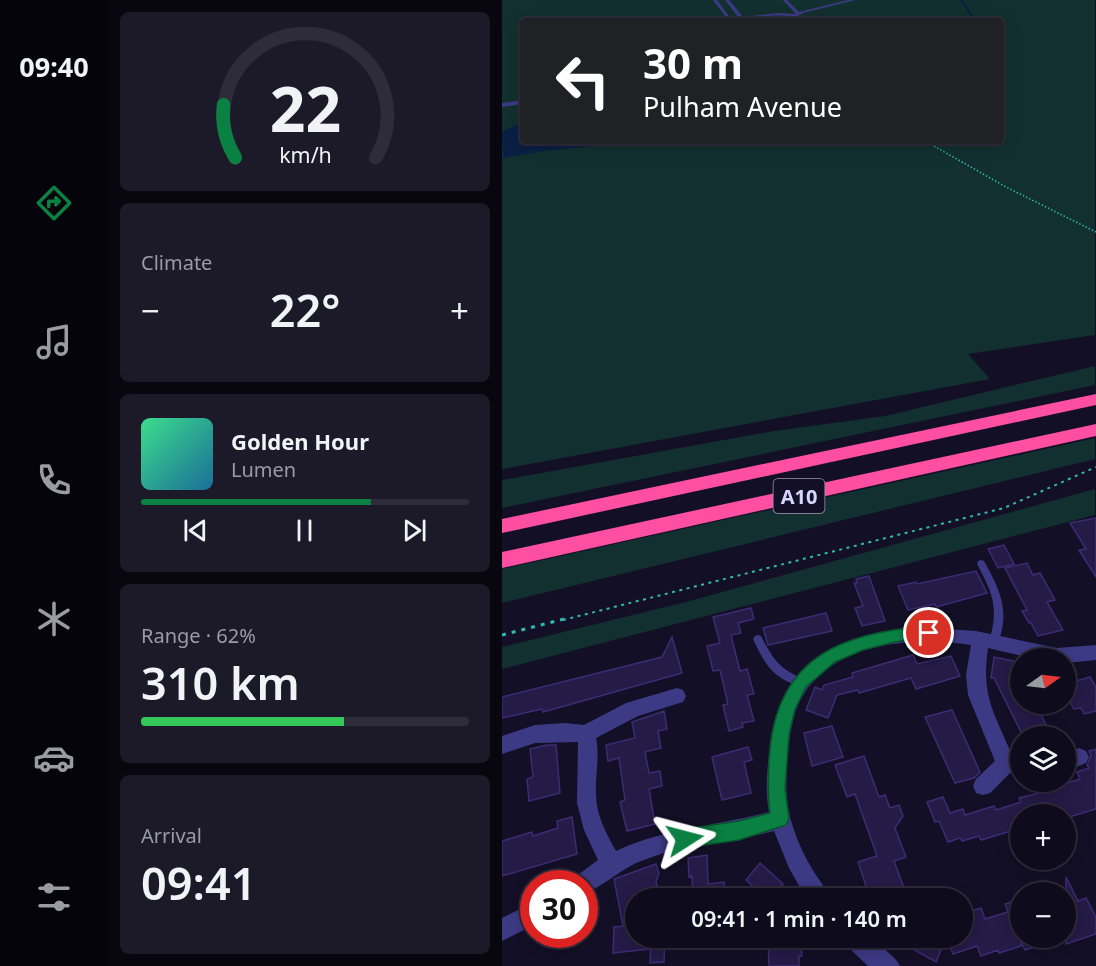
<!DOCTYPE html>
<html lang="en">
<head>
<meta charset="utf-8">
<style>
  :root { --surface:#0e0b1c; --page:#1c1929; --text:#f1f3f6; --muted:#9b9ba3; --line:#2e2b3b; --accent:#0b8043 }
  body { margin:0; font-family:"Noto Sans",sans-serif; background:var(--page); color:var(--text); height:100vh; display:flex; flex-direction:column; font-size:22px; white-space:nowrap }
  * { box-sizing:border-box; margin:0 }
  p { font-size:20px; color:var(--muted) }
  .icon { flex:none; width:33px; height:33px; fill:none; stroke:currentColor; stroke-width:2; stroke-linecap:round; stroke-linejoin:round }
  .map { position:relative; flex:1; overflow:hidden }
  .details { display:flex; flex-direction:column; gap:12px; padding:12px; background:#08060f; width:394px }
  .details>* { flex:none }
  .top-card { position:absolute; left:18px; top:18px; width:484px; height:126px; border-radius:6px; box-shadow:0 3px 15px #0003,0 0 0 2px var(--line); background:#202124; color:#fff; overflow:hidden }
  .needle { width:39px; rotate:76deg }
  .tools { position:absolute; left:508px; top:648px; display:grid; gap:12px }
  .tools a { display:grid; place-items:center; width:66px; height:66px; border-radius:50%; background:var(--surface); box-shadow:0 3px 15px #0003,0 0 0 2px var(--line); font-size:30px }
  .speed { position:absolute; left:18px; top:870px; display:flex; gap:12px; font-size:30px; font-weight:700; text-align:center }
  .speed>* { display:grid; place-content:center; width:78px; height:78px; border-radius:50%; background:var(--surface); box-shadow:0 3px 15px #0003,0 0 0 2px var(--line); line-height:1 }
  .speed .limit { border:9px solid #d22; background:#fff; color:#111 }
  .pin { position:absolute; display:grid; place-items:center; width:51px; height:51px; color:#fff; margin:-26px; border:3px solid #fff; border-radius:50%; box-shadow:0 2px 6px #0007 }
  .me { position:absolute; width:66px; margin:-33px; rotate:81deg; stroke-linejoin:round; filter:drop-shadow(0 0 4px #0008) }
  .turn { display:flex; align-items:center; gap:21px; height:126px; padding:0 24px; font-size:27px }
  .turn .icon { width:78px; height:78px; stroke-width:2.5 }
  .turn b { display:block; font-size:42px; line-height:51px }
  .big { font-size:45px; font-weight:600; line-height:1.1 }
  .details .tile { flex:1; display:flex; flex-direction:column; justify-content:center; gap:9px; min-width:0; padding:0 21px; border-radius:9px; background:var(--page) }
  .details .dial { align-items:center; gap:0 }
  .dial svg { height:156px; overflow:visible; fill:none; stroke:var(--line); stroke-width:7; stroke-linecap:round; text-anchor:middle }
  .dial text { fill:var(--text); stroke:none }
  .song { display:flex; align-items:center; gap:18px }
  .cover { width:72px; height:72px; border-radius:9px; background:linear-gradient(135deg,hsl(150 70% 55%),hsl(200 70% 35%)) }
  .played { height:6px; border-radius:3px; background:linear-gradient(90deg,var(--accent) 70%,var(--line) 70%) }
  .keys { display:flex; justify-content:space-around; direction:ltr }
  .heat { display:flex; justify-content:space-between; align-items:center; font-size:33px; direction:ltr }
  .charge { height:9px; border-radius:4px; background:linear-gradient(90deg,#34c759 62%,var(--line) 0) }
  .trip { position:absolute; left:123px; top:888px; width:348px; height:60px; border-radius:30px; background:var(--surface); box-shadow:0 3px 15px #0003,0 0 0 2px var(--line); font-weight:600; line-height:60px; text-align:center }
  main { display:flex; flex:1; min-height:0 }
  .dock { display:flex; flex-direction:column; width:108px; justify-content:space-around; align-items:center; background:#06040b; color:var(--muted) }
  .dock .icon { width:42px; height:42px }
  .dock .current { color:var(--accent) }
  .dock b { font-size:27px; color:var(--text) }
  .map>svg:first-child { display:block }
  .green { fill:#12302f; fill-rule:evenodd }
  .water { fill:#0a1f44 }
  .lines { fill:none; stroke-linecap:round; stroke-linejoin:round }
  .stream { stroke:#0a1f44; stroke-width:2 }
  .building { fill:#241b47; stroke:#3b2d73; stroke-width:1.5 }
  .path-far2 { stroke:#2fb8b0; stroke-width:1.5; stroke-dasharray:1.5 2; stroke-linecap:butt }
  .path-far1 { stroke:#2fb8b0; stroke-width:2; stroke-dasharray:3 4.5; stroke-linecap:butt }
  .path { stroke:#2fb8b0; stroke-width:3; stroke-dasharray:4 6; stroke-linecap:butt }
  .lane { fill:#3d3a85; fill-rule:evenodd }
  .street { fill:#3d3a85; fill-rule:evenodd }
  .highway { fill:#ff4fa3; fill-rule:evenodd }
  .route { fill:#0b8043; stroke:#07532c; stroke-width:1.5 }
  .labels { text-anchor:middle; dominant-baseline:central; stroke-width:6; stroke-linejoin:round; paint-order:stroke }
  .shield { fill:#130f26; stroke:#9e99be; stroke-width:1.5 }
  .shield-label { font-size:20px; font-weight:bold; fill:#d9d4ff }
</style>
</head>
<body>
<main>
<nav class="dock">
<b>09:40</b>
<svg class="icon current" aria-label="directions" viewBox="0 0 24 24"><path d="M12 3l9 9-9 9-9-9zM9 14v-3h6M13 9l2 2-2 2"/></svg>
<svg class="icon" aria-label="music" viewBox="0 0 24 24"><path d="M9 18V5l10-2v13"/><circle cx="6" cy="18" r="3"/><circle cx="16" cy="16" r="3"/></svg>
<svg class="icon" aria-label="phone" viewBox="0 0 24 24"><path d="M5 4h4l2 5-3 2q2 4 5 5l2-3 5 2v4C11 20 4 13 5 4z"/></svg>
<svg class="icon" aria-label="climate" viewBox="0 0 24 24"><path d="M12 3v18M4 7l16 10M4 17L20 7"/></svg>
<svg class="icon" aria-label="car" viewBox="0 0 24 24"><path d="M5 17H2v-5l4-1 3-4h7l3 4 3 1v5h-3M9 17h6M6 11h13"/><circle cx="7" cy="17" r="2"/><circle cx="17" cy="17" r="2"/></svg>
<svg class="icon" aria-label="filters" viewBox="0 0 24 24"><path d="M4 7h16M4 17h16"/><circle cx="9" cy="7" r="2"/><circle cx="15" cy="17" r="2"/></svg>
</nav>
<section class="details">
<div class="tile dial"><svg viewBox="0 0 100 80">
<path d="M14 69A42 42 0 1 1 86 69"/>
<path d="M14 69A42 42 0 0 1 8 42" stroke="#0b8043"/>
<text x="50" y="56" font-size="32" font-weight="700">22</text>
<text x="50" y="72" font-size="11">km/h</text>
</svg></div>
<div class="tile"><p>Climate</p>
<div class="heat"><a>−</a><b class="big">22°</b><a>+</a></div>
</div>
<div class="tile">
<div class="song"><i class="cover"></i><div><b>Golden Hour</b><p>Lumen</p></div></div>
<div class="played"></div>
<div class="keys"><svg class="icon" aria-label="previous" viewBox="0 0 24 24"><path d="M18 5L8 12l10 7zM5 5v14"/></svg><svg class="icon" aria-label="pause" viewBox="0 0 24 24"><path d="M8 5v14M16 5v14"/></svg><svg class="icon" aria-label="next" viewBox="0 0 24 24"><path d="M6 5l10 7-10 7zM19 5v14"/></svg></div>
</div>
<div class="tile"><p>Range · 62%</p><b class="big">310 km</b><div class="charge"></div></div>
<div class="tile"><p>Arrival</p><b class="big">09:41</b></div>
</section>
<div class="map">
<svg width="594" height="966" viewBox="0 0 594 966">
  <rect width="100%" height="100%" fill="#130f26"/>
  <path class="green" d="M0,0h593v335l-127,19 22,25 -488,90zM21,21h479v120h-479z
    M593,366v19l-593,123v-28l272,-49 111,-15z
    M593,438v21l-593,144v-34z
    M593,489v26l-593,154v-22l184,-45z"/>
  <path class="water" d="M14,125h7v16h121l-101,10 -40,7 -1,-26z"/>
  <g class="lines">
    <path class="stream" d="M459,0l14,21"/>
  </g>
  <path class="building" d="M594,518v59l-17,-27 7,-1 -16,-26z
    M502,545l10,19 -16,4 -10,-19z
    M525,563l6,12 7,-2 15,27 -8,2 16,28 -25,6 -7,-13h-2l-7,-12 5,-1 -22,-42z
    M474,571l11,22 -51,14 -1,-3 -27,6 -10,-24 18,-4 1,2z
    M367,576l16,45 -23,5 -7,-18 8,-2 -9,-23h3l-1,-4z
    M249,608l3,11 -16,4 3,10 -10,2 9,36 7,-2 7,25 -7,1 7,26 -12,2 1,4 -14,4 -6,-26 5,-1 -8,-34 -7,1 -6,-25 13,-3 -7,-26z
    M324,613l6,18 -64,14 -5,-17z
    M170,637l10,36 -139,39 -1,-3 -40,9v-21l160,-40z
    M411,655l4,9 34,-8 9,20 -44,13 -5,-11 -52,15 -1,-3 -21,5 -9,23 -22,-8 9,-23 7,3 2,-5 29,-8 -1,-4z
    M492,657l24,5 -3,23 6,-2v21h14l17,32h-29l-29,-58h-3z
    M588,677l6,10v24l-12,3 -3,-6 -7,1 -8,-14v-11z
    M450,710l28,62 -6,6 -19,5 -30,-66z
    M162,711l3,18 -9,2 3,17 -16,4 4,21 11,-2 2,15 -13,3 6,35 -28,7 -7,-29 5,-2 -6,-42 -11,3 -2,-16 29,-7 -3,-16z
    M330,726l11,31 -31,9 -8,-33z
    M45,745h9l4,48 -31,8 -2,-22 6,-2 -3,-28z
    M246,747l4,13 -8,2 7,31 -29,7 -10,-43z
    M594,749v60l-30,9v-4h-45v14l-40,12 -2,-4 -17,5 -2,-3 -12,4 -9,-21 -4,1 -8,-20 16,-5 7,16 13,-4 2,6 29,-9 2,4 25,-8 -2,-4 40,-10 -1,-2 22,-7 -3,-7 12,-4 -2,-3 4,-9 -2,-5z
    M362,756l15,41 6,-2 5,13 9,-3 4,11 -8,12 11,29 -12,4 12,32 -10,3 1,2h-27l-12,-36 19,-6 -22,-62 -8,3 -12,-32z
    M70,817l5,37 -75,22v-35l30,-9 1,4 25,-8 -1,-7z
    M205,855l1,29 16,-2 1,16h-32l-1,-22 -3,1 -1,-19z
    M258,863l23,21 -12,14h-16l5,-5 -14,-13z
    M154,864l3,10 -3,7 1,5 -8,3 3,9h-16v40h15l-1,11 -37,4 1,-26 9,-1 -9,-47z
    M564,877l12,24 8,-3 10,19v17l-30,10z
    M519,899v39h36v2l-32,10 -4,-8v4l-22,7 -1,-3 -17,6 -4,-10 -24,8 -6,-16h15v-24l19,-6 4,11 23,-7 -3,-8z
    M163,938l-1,24 -14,1 1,-24z
    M266,938h32l2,18h-3v10h-30z
    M391,938h53l-10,24z"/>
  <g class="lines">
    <path class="path-far2" d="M423,141l81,46 90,45"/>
    <path class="path-far1" d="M61,620l441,-112 92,-41"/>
    <path class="path" d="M0,635l66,-17"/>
    <path class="lane" d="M211,0h4l14,19 8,-1 -14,-18h4l14,17 35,-4 18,1 -13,-14h4l12,12 49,-12h7l-52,13 -5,3 4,5h-4c-13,-12 -53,-1 -69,0z
      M21,100v4l-21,3v-4z
      M479,560l3,1c16,29 27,51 13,84l-3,1 -3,-1 -2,-3c10,-35 4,-48 -12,-78l1,-3z
      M256,635l3,1c12,23 19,34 44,43l1,3 -1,3c-6,1 -9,0 -14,-2 -21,-8 -29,-25 -38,-44l2,-3z"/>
    <path class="street" d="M414,627l60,4 81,17 39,-3v15l-30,3v-5h-35l-43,-10c-7,49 6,64 24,107l9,1v18l-11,-1 -20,20 -7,2 -7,-2 -3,-7 3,-7 19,-18 -27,-66 -2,-20 5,-30c-58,-8 -136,-4 -169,52 -10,17 -12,37 -14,57 -2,22 -3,42 2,63 5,18 12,35 21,50 6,11 15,20 18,31h-23l-17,-30 -15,-37c-43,11 -93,14 -133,30 -20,8 -36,24 -57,33v-10h-12l3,-7 23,-17 -14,-30 -7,-27 1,-61 -43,1 -33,11v-18l33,-11 30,-2 19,2 42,-22 51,-15 6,2 3,6 -3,6 -45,14 -42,22c4,19 -1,37 0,56 0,21 10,39 20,57 49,-23 101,-25 153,-39 -4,-20 -2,-39 0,-59 9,-90 63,-118 147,-126z
      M577,748l7,3 3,6 -3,6 -20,8v-18z
      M32,902v23l-32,16v-23z
      M342,938h26c10,9 25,17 30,28h-32l-21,-20z"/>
    <path class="highway" d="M594,394v11l-594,128v-14z
      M594,424v12l-594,132v-16z"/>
  </g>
  <path class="route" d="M427,626l5,2 3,5 -3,4 -39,5 -32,8 -28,12 -29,25 -11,22 -6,25 -4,54 4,31 -3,6 -47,15 -54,8 -7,-3 -2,-6 2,-7 7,-3 54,-8 31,-8c-3,-22 -2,-42 0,-64 9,-94 75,-117 159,-123z"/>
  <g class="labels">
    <rect class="shield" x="271.5" y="479" width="51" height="34" rx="4.5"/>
    <g class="shield-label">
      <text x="297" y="496">A10</text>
    </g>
  </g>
</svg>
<div class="tools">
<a><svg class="needle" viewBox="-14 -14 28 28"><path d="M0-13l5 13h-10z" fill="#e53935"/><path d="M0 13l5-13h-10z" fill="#9b9ba3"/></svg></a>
<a><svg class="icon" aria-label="layers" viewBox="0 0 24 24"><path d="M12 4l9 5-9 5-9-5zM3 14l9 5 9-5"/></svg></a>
<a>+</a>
<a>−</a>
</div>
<div class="speed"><div class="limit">30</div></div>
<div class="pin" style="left:427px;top:633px;background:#d93025"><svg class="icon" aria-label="arrive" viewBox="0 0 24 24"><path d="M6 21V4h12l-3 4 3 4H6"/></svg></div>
<svg class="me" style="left:183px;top:839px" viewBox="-20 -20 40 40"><path d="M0-17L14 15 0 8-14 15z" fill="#0b8043" stroke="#fff" stroke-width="4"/></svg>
<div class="trip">09:41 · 1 min · 140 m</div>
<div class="top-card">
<div class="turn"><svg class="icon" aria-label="left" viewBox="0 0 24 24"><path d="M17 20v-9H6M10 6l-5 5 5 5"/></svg><div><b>30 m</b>Pulham Avenue</div></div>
</div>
</div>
</main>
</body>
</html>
